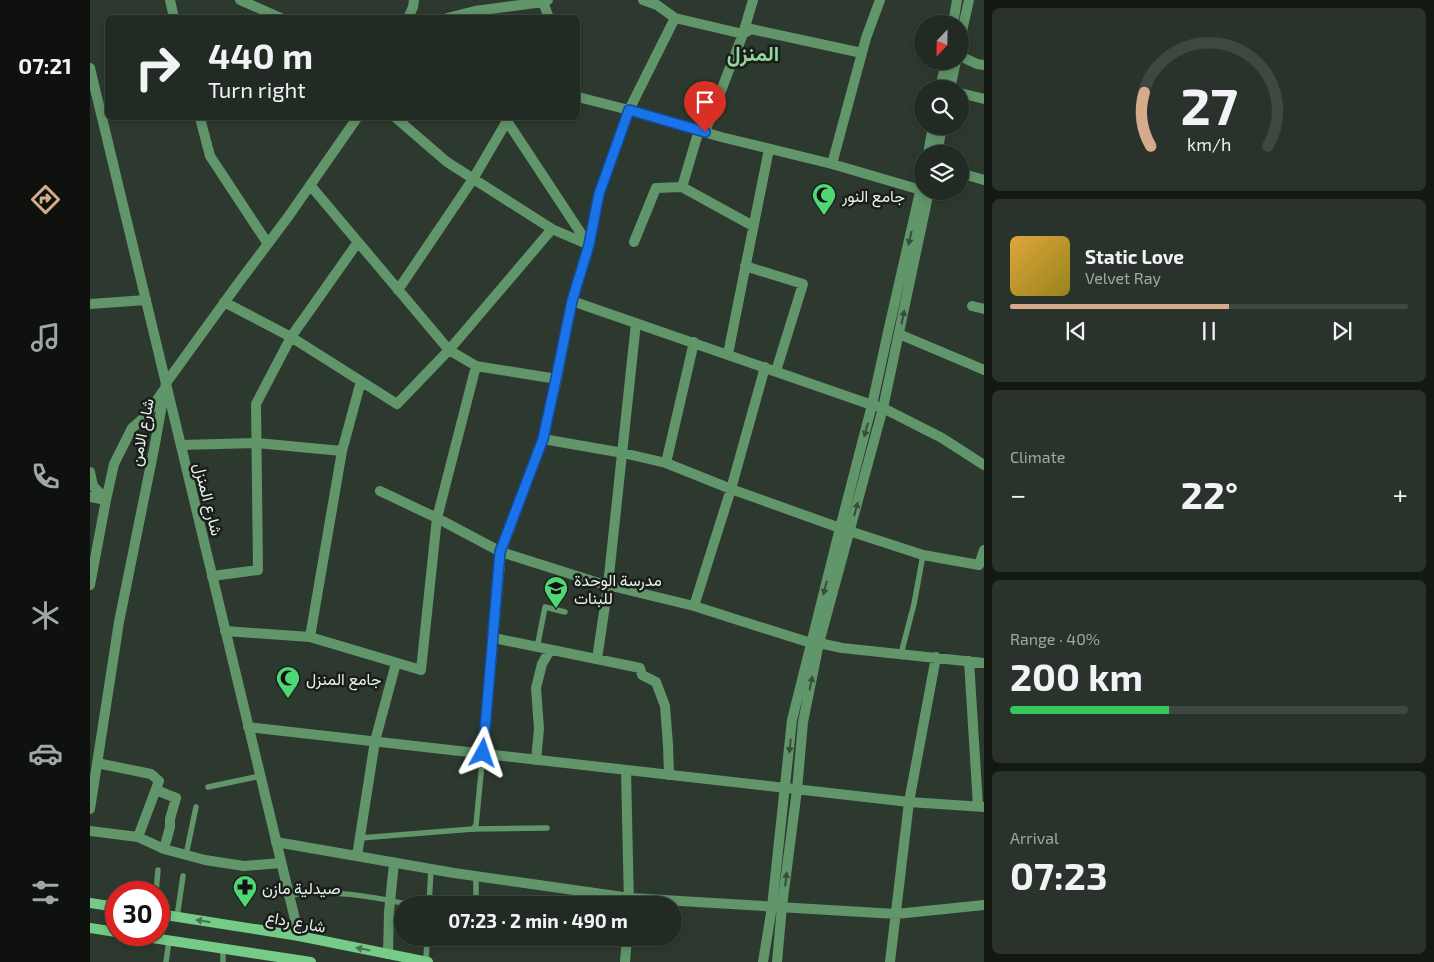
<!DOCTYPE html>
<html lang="en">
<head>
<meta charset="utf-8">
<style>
  :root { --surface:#222b23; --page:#2a332b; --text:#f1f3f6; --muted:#a2a7a6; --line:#3f4741; --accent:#d6ab8b }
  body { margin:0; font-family:"Exo 2",Vazirmatn,sans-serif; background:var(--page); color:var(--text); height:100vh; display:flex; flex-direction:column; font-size:19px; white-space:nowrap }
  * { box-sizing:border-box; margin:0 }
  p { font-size:16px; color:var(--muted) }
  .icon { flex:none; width:28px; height:28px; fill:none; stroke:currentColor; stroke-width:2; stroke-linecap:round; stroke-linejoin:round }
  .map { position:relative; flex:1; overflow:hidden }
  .drawer { display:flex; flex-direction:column; gap:8px; padding:8px; background:#131813; width:450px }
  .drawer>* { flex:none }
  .guide { position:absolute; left:15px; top:15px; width:475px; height:105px; border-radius:8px; box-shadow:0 2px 8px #0003,0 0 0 1px var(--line); background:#222b23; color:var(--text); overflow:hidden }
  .needle { width:32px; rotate:202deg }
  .buttons { position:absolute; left:824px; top:15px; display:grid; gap:10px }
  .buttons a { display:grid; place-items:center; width:55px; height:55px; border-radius:50%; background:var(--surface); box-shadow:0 2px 8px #0003,0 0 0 1px var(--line); font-size:25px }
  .speed { position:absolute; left:15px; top:881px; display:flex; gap:10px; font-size:25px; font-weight:700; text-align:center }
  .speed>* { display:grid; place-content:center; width:65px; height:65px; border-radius:50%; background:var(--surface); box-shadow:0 2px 8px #0003,0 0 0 1px var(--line); line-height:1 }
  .speed .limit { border:8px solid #d22; background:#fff; color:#111 }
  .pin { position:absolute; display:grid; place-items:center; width:42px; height:42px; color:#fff; margin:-51px -21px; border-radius:50% 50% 50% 0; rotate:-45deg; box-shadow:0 0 5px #0007 }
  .pin .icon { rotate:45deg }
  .me { position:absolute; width:55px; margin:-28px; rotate:5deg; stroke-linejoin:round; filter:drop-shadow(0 0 4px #0008) }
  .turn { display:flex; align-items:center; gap:18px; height:105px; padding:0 20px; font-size:22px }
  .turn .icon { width:65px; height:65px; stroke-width:2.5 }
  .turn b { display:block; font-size:35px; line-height:42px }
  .big { font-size:38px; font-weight:700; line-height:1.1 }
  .drawer .tile { flex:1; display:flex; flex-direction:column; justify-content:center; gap:8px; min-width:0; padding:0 18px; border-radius:8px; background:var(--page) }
  .drawer .dial { align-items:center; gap:0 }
  .dial svg { height:130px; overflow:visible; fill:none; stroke:var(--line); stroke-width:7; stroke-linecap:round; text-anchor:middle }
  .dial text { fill:var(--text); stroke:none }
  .song { display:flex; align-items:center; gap:15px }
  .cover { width:60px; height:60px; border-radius:8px; background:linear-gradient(135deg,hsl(40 70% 55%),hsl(50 70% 35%)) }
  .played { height:5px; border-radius:2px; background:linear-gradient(90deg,var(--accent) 55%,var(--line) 55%) }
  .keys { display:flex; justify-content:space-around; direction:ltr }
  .heat { display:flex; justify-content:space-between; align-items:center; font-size:28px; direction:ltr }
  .charge { height:8px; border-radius:4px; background:linear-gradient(90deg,#34c759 40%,var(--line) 0) }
  .trip { position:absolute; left:304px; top:896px; width:288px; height:50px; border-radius:25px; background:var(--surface); box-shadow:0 2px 8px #0003,0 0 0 1px var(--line); font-weight:700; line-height:50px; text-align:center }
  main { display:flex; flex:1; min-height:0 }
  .dock { display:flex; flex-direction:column; width:90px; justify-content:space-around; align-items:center; background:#0e110e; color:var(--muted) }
  .dock .icon { width:35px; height:35px }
  .dock .active { color:var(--accent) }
  .dock b { font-size:22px; color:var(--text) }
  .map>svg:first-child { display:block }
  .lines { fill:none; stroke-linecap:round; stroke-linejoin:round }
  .service { stroke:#61956a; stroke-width:5.5 }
  .minor { stroke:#61956a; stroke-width:10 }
  .tertiary { stroke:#61956a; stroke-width:10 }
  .secondary { stroke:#75cb87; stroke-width:10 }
  .oneway { fill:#364e3a }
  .oneway2 { fill:#477450 }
  .route-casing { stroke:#114b97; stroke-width:12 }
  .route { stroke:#1a73e8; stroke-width:9 }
  .labels { text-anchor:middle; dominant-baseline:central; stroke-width:5; stroke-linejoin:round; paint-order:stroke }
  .poi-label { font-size:16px; fill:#eaf1ea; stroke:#191e1a; text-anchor:start }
  .street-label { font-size:16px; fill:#eaf1ea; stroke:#191e1a }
  .district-label { font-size:21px; font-weight:bold; fill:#95d6a0; stroke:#191e1a }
</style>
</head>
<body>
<main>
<nav class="dock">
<b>07:21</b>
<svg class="icon active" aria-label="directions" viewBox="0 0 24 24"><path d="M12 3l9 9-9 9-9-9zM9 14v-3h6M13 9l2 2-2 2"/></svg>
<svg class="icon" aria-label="music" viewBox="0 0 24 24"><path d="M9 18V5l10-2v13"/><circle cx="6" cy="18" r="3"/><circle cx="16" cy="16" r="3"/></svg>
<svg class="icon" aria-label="phone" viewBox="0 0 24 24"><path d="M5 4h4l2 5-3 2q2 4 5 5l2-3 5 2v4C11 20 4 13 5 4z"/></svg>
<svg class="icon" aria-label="climate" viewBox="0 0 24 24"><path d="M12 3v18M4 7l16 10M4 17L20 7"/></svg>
<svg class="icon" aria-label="car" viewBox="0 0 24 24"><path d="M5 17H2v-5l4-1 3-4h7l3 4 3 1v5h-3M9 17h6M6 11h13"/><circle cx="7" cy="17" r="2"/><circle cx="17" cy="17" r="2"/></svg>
<svg class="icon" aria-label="filters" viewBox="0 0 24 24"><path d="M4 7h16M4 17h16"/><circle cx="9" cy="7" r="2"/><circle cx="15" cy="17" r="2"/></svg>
</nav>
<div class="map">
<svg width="894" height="962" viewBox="0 0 894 962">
  <rect width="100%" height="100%" fill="#2d392f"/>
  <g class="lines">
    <path class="service" d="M447,648l8,-41 20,5
      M811,654l13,-50 9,-49
      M118,787l52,-11
      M383,829l3,-4 7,-72
      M270,838l113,-9 74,-1
      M96,855l10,-48
      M66,892l2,-22
      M199,895c41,-6 82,1 122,10
      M339,905l2,-36
      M386,905v-29
      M87,917l6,-41
      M76,962l3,-21
      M133,962v-13
      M336,962l1,-24"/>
    <path class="minor" d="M80,0l4,18
      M150,0l41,18
      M553,0l14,5 18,13 68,16 8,-5 111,24
      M453,2l6,16
      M318,18l5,-11 1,-7
      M357,18l28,-7 68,-9 5,-2
      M870,56l17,8 7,1
      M870,93l24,6
      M488,97l51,13 92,27 111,27 89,26
      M110,118l10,38 58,88
      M306,118l51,44 105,67 37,16
      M415,118l83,126
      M609,130l-17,57 71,39
      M615,132l38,-98 10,-34
      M742,164l34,-126 14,-38
      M870,173l24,7
      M220,185l139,165 27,16 81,13
      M544,242l22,-54 26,-1
      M655,266l58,18 -27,87
      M308,290l75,-111 34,-58
      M482,301l300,104 11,3 59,30 42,27
      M134,302l67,35 67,-95
      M0,304l56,-4
      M882,306l12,3
      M809,334l85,36
      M638,354l41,-205
      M453,439l80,14 43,10 65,26 109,39 83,27 56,10 5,-15
      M91,445l76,-2 85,8
      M576,463l28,-121
      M0,472l3,14 13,14
      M290,491l57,27 64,34 98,31 95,23 117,37h8l23,5 142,15
      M0,497l16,3
      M122,576l46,-6 -2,-166 35,-67 106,67 52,-54 103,-121
      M0,585l16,-85 8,-36 18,-36 15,-13 16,-24
      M604,606l37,-117 34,-122
      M135,631l85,6 32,-186 19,-70
      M220,637l111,33 16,-152 39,-152
      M404,638l146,30 2,7 14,7 9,24 3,39 1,30
      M507,659l11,-74 28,-262
      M879,661l9,145
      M393,753l18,-201 42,-113 14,-60 15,-78 17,-56 10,-52 30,-83 46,-92
      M446,760l3,-31 -3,-41 6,-24 8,-14
      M7,763l54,11 8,7 -21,56
      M536,770l3,135
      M0,809l29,-187 35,-173 12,-66 71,-98 51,-68 69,-99
      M0,831l48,6 26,12 6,-22v-8l6,-21 -20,-8
      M186,842l178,31 176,25 266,16 88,-9
      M74,849l41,11 39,6 37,-3
      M267,856l18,-115 21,-78
      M298,954l1,-42 5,-49
      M535,962l2,-24
      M800,962l19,-160 27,-145"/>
    <path class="tertiary" d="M863,24l4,-24
      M870,40l9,-40
      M0,68l209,868
      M850,89l6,-28
      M860,89l6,-28
      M838,154l5,-28
      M847,154l5,-28
      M158,727l661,75 75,5
      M673,962l9,-55 20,-187 48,-192 32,-123 16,-73 34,-149
      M687,962l5,-56 15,-116 6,-68 16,-79 64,-235 46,-217"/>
    <path class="secondary" d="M0,903l26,4
      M69,914l140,22 129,26
      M0,928l26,4
      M43,935l178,27"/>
  </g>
  <defs><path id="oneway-solid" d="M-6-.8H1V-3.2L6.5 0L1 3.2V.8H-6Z" transform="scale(1.25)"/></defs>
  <g class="oneway">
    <use href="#oneway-solid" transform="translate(820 238) rotate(103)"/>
    <use href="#oneway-solid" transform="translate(813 317) rotate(-78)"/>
    <use href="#oneway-solid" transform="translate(776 430) rotate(105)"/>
    <use href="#oneway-solid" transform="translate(766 509) rotate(-75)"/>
    <use href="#oneway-solid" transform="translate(735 588) rotate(104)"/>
    <use href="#oneway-solid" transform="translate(721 683) rotate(-78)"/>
    <use href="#oneway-solid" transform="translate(700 746) rotate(96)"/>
    <use href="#oneway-solid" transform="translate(696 879) rotate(-83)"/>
  </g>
  <g class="oneway2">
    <use href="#oneway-solid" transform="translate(113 921) rotate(-171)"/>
    <use href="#oneway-solid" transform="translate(273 949) rotate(-169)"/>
  </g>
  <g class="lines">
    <g class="route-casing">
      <path id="route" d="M393,753l17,-201 43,-113 13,-60 16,-78 17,-56 10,-51 30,-84 76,22"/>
    </g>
    <use href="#route" class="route"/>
  </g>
  <defs>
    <g id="mosque-pin" transform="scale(1.25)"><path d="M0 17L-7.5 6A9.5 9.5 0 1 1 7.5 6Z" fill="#50d674" stroke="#191e1a"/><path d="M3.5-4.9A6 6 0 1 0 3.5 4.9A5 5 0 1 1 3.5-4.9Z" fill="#111"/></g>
    <g id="school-pin" transform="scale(1.25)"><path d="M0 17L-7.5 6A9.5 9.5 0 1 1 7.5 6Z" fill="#50d674" stroke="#191e1a"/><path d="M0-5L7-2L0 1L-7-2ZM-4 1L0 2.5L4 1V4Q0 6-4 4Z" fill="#111"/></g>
    <g id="pharmacy-pin" transform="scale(1.25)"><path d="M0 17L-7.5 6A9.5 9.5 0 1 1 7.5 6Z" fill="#50d674" stroke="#191e1a"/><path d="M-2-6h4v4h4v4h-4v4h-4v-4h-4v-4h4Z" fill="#111"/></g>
  </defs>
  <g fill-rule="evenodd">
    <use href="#mosque-pin" x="734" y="195"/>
    <use href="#school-pin" x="466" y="588"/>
    <use href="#mosque-pin" x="198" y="678"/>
    <use href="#pharmacy-pin" x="155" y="887"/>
  </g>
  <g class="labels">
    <g class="poi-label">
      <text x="752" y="195">جامع النور</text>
      <text x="484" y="579">مدرسة الوحدة<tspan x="484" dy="18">للبنات</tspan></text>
      <text x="216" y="678">جامع المنزل</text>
      <text x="172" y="887">صيدلية مازن</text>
    </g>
    <g class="street-label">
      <text transform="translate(51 432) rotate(-79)">شارع الامن</text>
      <text transform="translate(119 499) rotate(76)">شارع المنزل</text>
      <text transform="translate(206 921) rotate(10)">شارع رداع</text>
    </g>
    <g class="district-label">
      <text x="663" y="52">المنزل</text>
    </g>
  </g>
</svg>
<div class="buttons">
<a><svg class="needle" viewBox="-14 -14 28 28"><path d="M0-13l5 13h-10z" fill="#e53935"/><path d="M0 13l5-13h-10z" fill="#a2a7a6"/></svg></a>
<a><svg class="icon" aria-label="search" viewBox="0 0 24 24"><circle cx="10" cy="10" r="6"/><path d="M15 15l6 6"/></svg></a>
<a><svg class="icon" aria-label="layers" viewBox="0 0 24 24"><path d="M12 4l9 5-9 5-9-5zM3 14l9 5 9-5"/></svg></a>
</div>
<div class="speed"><div class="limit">30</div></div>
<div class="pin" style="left:615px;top:132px;background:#d93025"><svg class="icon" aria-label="arrive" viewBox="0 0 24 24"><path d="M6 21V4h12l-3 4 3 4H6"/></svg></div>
<svg class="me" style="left:393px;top:753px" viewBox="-20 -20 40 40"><path d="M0-17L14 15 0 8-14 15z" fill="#1a73e8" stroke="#fff" stroke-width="4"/></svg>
<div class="trip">07:23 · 2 min · 490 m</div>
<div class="guide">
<div class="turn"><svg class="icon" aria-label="right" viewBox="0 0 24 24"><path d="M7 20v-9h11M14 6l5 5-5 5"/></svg><div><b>440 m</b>Turn right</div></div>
</div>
</div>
<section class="drawer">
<div class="tile dial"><svg viewBox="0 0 100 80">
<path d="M14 69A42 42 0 1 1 86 69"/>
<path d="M14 69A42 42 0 0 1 10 36" stroke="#d6ab8b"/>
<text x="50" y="56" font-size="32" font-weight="700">27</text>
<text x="50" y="72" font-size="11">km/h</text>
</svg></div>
<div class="tile">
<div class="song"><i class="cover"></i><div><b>Static Love</b><p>Velvet Ray</p></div></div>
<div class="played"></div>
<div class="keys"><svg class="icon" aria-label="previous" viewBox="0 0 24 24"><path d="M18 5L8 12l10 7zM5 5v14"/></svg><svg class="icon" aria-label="pause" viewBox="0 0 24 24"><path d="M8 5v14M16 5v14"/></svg><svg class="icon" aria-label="next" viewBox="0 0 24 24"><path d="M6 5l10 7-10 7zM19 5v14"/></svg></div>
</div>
<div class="tile"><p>Climate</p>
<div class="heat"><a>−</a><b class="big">22°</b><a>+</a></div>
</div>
<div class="tile"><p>Range · 40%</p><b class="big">200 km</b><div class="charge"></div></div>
<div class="tile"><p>Arrival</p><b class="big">07:23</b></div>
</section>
</main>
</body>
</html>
